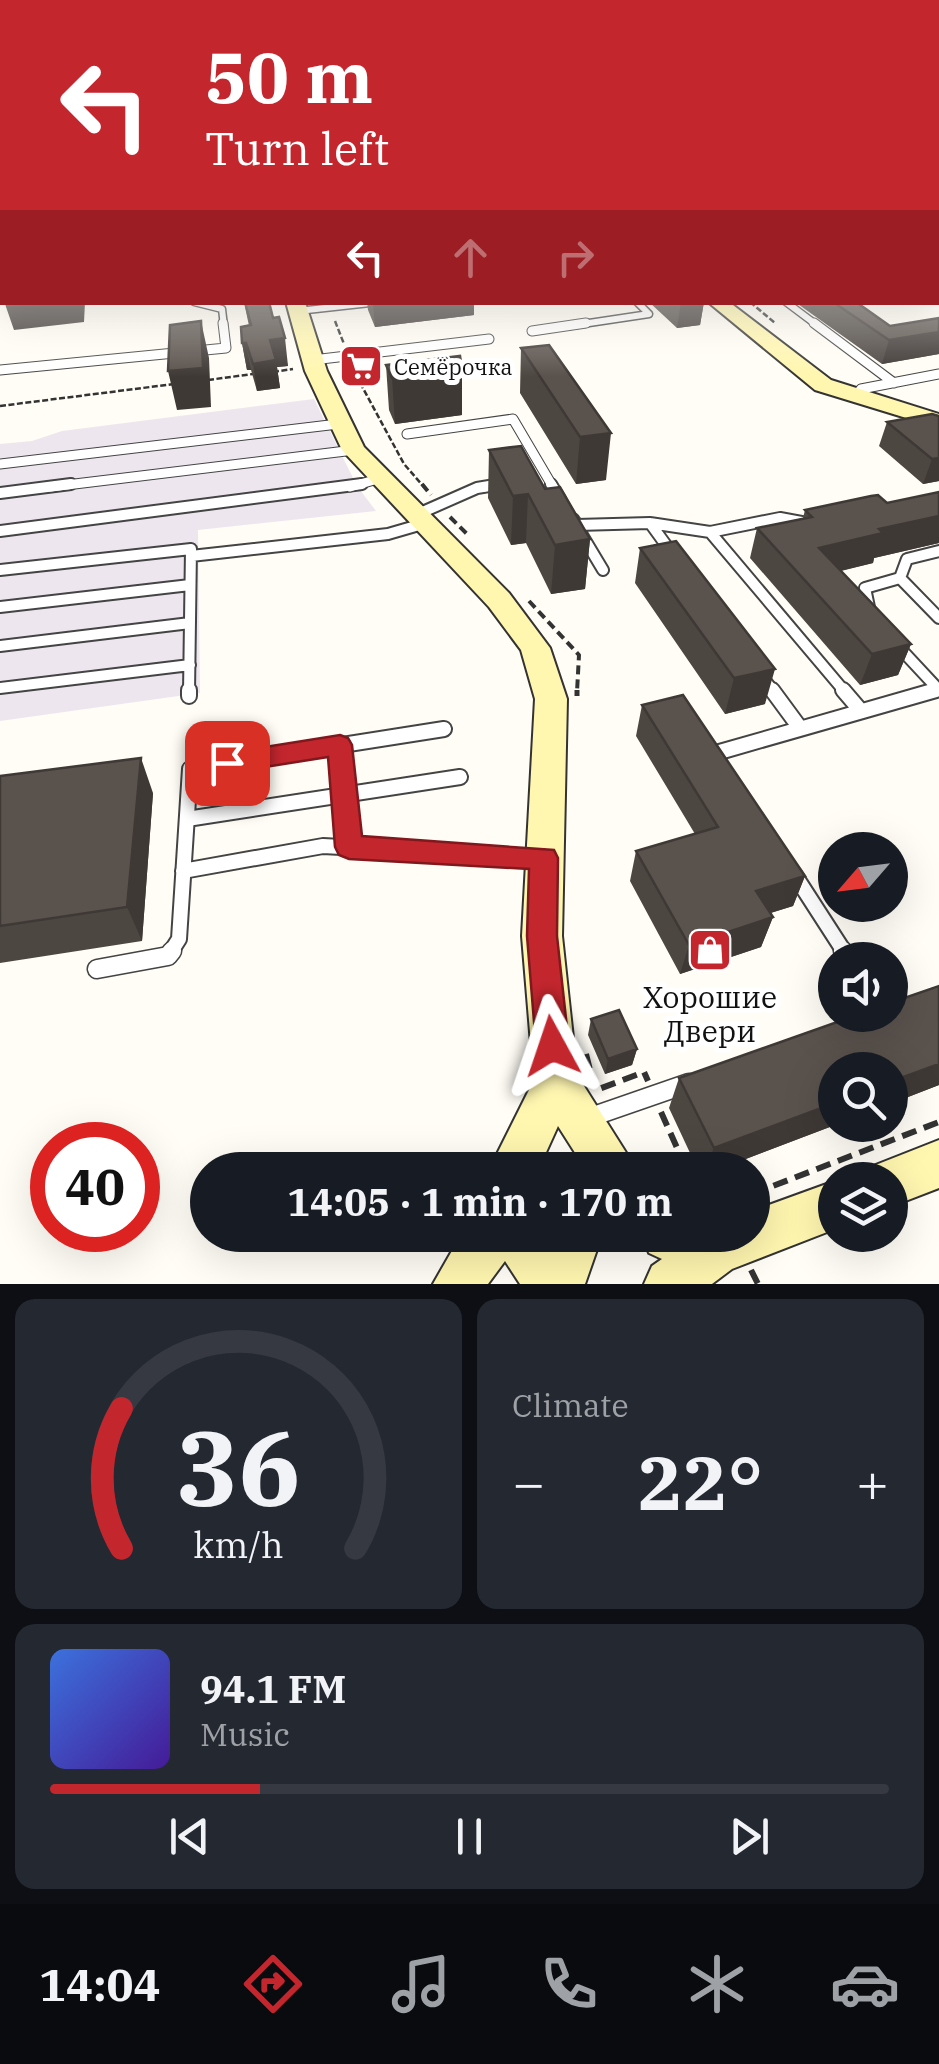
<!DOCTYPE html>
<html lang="en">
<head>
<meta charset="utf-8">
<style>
  :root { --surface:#171b24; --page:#242831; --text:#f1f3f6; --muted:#9ea1a6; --line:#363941; --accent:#c4262e }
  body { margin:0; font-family:"IBM Plex Serif",serif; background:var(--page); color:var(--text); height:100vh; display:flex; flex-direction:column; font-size:38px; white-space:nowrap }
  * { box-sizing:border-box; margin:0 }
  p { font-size:32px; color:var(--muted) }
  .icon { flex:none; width:55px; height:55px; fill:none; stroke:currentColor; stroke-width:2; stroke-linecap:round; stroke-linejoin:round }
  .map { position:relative; height:1284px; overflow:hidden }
  .drawer { display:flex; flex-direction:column; gap:15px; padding:15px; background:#0d0f14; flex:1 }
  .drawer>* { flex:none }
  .hud { position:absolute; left:0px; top:0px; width:940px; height:305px; box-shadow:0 10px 40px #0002; background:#c4262e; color:#fff; overflow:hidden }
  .needle { width:65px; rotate:242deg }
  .fabs { position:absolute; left:818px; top:832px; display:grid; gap:20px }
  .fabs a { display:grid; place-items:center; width:90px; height:90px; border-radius:50%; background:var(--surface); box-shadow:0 10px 40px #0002; font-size:50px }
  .speed { position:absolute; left:30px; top:1122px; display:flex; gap:20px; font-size:50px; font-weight:700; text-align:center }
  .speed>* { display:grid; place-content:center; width:130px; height:130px; border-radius:50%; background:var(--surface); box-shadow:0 10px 40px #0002; line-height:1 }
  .speed .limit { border:15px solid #d22; background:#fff; color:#111 }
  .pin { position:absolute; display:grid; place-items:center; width:85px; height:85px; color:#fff; margin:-42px; border-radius:20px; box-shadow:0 5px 15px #0006 }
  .me { position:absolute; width:110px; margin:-55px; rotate:355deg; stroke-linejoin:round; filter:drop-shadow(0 0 8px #0008) }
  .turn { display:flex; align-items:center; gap:35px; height:210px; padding:0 40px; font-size:45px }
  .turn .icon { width:130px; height:130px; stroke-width:2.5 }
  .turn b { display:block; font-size:70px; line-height:85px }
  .lanes { display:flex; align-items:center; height:95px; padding:0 40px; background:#0003; justify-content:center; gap:50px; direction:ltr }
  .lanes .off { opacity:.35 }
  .big { font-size:75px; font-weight:700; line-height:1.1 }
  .drawer .card { flex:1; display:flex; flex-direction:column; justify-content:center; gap:15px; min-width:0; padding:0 35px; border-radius:20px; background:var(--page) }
  .drawer .dial { align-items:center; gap:0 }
  .dial svg { height:260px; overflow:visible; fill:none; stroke:var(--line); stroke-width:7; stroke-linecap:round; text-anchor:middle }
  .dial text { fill:var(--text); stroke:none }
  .song { display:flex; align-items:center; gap:30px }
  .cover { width:120px; height:120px; border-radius:15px; background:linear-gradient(135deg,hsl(220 70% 55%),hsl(260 70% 35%)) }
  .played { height:10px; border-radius:5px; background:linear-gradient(90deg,var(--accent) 25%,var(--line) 25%) }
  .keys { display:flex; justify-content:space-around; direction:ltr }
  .heat { display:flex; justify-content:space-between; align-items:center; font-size:55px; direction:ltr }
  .drawer .tiles { flex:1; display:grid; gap:15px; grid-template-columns:1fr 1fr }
  .card:last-child { grid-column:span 2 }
  .trip { position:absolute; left:190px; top:1152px; width:580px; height:100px; border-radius:50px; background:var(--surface); box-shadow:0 10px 40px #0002; font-weight:700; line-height:100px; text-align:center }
  .menu { display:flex; height:160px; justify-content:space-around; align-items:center; background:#090b0e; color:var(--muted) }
  .menu .icon { width:70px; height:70px }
  .menu .on { color:var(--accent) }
  .menu b { font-size:45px; color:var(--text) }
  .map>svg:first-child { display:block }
  .industrial { fill:#eee6ef }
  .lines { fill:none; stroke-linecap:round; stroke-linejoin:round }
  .lane-far4-casing { stroke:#444; stroke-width:9 }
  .lane-far3-casing { stroke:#444; stroke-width:11 }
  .lane-far2-casing { stroke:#444; stroke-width:14 }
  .lane-far1-casing { stroke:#444; stroke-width:18 }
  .lane-casing { stroke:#444; stroke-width:21 }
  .secondary-casing { stroke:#333; stroke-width:4 }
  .path-far3 { stroke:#333; stroke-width:2.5; stroke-dasharray:6 2.5; stroke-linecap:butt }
  .path-far2 { stroke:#333; stroke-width:4; stroke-dasharray:9 5; stroke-linecap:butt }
  .path-far1 { stroke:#333; stroke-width:5; stroke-dasharray:12 6; stroke-linecap:butt }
  .path { stroke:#333; stroke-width:6; stroke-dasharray:15 8; stroke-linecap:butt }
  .lane-far4 { stroke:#fff; stroke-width:6 }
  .lane-far3 { stroke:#fff; stroke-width:9 }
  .lane-far2 { stroke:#fff; stroke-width:10 }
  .lane-far1 { stroke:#fff; stroke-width:14 }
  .lane { stroke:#fff; stroke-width:18 }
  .secondary { fill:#fff6b0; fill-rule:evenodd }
  .wall { fill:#4d4742 }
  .shaded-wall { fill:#3f3936 }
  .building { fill:#5a524d; stroke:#3f3936; stroke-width:2.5 }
  .route { fill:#c4262e; stroke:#7f191e; stroke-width:2.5 }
  .labels { text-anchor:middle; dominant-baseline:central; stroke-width:10; stroke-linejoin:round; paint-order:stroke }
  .far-poi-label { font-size:22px; fill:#111; stroke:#fff; text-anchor:start }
  .near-poi-label { font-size:30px; fill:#111; stroke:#fff }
</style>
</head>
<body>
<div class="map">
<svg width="939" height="1284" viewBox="0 0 939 1284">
  <rect width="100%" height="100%" fill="#fffdf5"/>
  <path class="industrial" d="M314,399l43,87 19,25 -178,19 2,163 -200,28v-277l32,-3 30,-10z"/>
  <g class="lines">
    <g class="lane-far4-casing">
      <path id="lane-far4" d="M194,302l28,7 2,17
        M786,302l32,24
        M298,311l81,-9
        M569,326l80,-12 -12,-12"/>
    </g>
    <g class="lane-far3-casing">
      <path id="lane-far3" d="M814,323l80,60
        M532,331l54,-8
        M313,360l176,-21
        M0,370l226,-22 -3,-25
        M855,397l6,-8 78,-15
        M407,434l106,-15 40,68
        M0,464l338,-40
        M50,487l304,-37
        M350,487l31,-9
        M484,487l19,-3"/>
    </g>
    <g class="lane-far2-casing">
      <path id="lane-far2" d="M551,484l9,15
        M0,493l71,-9
        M418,514l59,-26 24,-4
        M573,519l4,6 73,-2 60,9 135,160
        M650,523l24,33
        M0,531l362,-47
        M710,532l70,-14 27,5
        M582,535l21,35
        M939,551l-32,8 -7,19 39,40
        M191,556l197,-22 38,-11
        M0,570l191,-21 -2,143
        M0,607l190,-22
        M870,612l-5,-24 35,-10
        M897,645l41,44 -10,3
        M0,646l190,-23
        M761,675l13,17
        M0,688l190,-23"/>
    </g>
    <g class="lane-far1-casing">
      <path id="lane-far1" d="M772,690l28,38
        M843,690l18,21
        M189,696v-6
        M339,745l10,102
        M719,757l-3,-4 220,-63
        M187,819l273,-42
        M183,871l140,-25 217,12
        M794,874l51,79
        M170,953l9,-14 11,-170 254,-40"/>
    </g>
    <g class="lane-casing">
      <path id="lane" d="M843,951l6,9
        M97,969l71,-13 4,-5
        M588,1118l101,-35"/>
    </g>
    <g class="secondary-casing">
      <path id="secondary" d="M286,302h19l22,69 37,76 145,146 41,55 17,51 -5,237 15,139 60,95h-51l-28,-44 -20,44h-49l45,-90 -12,-144 13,-237 -14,-49 -32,-43 -147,-157 -37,-79z
        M708,302h21l102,78 108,34v14l-124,-38z
        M939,1140v48l-49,19v-27h-23l6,-14z
        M835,1181v48l-103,40 -20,15h-68l8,-18 10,-7 -13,-6 -7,-18h110v-24z
        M461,1235h84l6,8 1,-8h50l-17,49h-65l-15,-23 -17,23h-55z"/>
    </g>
    <path class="path-far3" d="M750,302l25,21
      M335,321l9,23
      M352,368l52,96 20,23
      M273,372l20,-3
      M208,380l45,-6
      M0,406l174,-22"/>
    <path class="path-far2" d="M422,484l9,11
      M450,517l18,18
      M529,601l50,54 -2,37"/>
    <path class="path-far1" d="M577,696v-6"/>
    <path class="path" d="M586,1054l4,16
      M589,1071l10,18 45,-17 4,9
      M661,1112l26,58
      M752,1194l187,-72
      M751,1270l7,14"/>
    <use href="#lane-far4" class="lane-far4"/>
    <use href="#lane-far3" class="lane-far3"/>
    <use href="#lane-far2" class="lane-far2"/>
    <use href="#lane-far1" class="lane-far1"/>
    <use href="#lane" class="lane"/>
    <use href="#secondary" class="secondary"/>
  </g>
  <path class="wall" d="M244,302h25l19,64 -11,1 3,21 -23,3 -6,-21h-4l-5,-27 7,-17z
    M367,302h107v13l-99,12 -7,-17z
    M649,302h55l-4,23 -23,3z
    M795,302h61l34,24 49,-8v36l-57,10z
    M549,345l57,135 -30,4 -56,-91 1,-45z
    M386,365l76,50 -67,9 -6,-14z
    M939,416v65l-16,3 -44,-38 8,-24z
    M489,450l56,39 45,50 -5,50 -34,5 -25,-51 -15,2 -23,-47z
    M939,492v51l-65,15 -1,5 -32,8 70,73 -13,31 -38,10 -110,-127 7,-30 46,-10 2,-8 82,-7z
    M640,548l125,156 -40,10 -90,-131z
    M642,705l163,171 -12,30 -23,7 3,4 -12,30 -81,27 -50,-93 6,-30 59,-17 -59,-98z
    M0,776l153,17 -11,148 -142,22z
    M939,986v99l-49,19v-34h-55v55l-118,45h-19l-29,-62 10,-30 178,-63h33v-12z
    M591,1019l46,30 -5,16 -27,9 -17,-39z"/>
  <path class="shaded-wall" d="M0,200h2v33h-2z
    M18,302h67l-1,20 -70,8 -9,-26z
    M373,302h101v13l-99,12z
    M681,302h23l-4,23 -23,3z
    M201,321l8,37 2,49 -34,3 -9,-39z
    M939,332v22l-57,10 7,-24z
    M285,338l3,28 -11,1 3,21 -23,3 -4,-27 17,-24z
    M242,343h4l5,27h-4z
    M462,369v46l-67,9 -3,-46z
    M611,433l-5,47 -30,4 4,-47z
    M939,458v23l-16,3 9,-25z
    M528,494l-2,49 -15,2 2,-49z
    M939,516v27l-65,15 -1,5 -63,15 9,-30 60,-19z
    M590,539l-5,50 -34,5 4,-49z
    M911,644l-13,31 -38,10 12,-31z
    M775,669l-10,35 -40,10 9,-36z
    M141,758l12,35 -11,148 -15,-34z
    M805,876l-12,30 -48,15 11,-30z
    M773,917l-12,30 -81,27 9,-29z
    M637,1049l-5,16 -27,9 3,-15z
    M939,1064v21l-49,19v-22z
    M835,1103v22l-118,45h-13l10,-22z"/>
  <path class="building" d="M245,302h24l4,16 6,-1 6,21 -15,2 6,20 -23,4 -7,-21h-4l-1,-16 10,-2z
    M833,302h23l34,24 49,-8v14l-50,8z
    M201,321l2,47 -35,3 2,-46z
    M549,345l62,88 -31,4 -59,-89z
    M460,356l2,13 -70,9 -6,-13z
    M932,414l7,2v42l-7,1 -45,-37z
    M521,446l24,43 15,-2 30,52 -35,6 -27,-51 -15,2 -24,-46z
    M939,492v24l-60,13 4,4 -64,15 92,96 -39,10 -115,-126 55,-11 -7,-7 66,-14 7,-1 9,8z
    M676,541l99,128 -41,9 -94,-130z
    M683,695l122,181 -49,15 17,26 -84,28 -53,-94 82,-24 -76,-122z
    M141,758l-14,149 -127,19v-150z
    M939,986v78l-49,18v-12h-55v33l-121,45 -35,-70 178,-63h33v-12z
    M619,1010l18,39 -29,10 -17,-40z"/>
  <linearGradient id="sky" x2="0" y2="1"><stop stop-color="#95c6ee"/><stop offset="0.53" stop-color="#fffefa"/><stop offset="1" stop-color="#fffefa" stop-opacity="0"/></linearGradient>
  <rect width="939" height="377" fill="url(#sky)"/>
  <path class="route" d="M340,735l8,3 4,7 10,91 192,14 4,8 -1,78 12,110 -5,11 -12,5 -11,-5 -5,-11 -9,-110 2,-67 -180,-10 -10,-4 -4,-8 -7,-90 -101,16 -9,-3 -4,-7 4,-7 9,-3z"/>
  <defs>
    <g id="supermarket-square" transform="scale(2.25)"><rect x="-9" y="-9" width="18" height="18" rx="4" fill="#c4262e" stroke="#fff"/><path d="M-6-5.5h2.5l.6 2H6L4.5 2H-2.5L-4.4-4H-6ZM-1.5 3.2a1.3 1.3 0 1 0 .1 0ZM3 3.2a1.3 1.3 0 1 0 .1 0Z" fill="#fff"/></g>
    <g id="shop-square" transform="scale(2.25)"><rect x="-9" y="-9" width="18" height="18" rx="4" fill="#c4262e" stroke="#fff"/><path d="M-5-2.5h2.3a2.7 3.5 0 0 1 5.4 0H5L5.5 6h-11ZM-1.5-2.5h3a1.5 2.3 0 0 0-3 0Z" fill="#fff"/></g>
  </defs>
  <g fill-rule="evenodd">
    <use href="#supermarket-square" x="361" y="366"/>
    <use href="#shop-square" x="710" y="950"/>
  </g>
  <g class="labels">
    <g class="far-poi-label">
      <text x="394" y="366">Семёрочка</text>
    </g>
    <g class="near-poi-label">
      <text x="710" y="996">Хорошие<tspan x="710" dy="34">Двери</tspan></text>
    </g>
  </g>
</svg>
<div class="fabs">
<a><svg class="needle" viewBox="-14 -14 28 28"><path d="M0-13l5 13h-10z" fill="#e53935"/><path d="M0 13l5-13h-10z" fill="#9ea1a6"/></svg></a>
<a><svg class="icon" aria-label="sound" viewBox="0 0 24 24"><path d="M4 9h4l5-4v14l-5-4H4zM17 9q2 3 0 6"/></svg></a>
<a><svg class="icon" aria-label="search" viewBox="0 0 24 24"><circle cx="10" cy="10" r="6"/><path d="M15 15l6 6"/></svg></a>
<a><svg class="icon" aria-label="layers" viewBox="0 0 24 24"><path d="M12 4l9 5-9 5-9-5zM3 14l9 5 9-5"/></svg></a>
</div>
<div class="speed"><div class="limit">40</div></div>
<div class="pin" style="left:227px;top:763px;background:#d93025"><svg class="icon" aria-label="arrive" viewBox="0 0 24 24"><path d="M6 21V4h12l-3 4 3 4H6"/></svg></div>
<svg class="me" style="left:552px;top:1046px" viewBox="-20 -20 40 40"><path d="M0-17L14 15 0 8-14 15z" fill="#c4262e" stroke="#fff" stroke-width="4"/></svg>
<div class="trip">14:05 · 1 min · 170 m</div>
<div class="hud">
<div class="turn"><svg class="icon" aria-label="left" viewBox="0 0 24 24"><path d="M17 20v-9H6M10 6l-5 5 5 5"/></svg><div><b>50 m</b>Turn left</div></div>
<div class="lanes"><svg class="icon" aria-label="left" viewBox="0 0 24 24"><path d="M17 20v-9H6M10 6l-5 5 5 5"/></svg><svg class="icon off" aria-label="ahead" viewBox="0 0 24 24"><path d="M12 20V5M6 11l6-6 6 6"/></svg><svg class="icon off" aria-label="right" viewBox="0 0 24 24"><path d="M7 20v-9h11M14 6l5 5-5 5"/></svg></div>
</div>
</div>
<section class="drawer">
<div class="tiles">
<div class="card dial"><svg viewBox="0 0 100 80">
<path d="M14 69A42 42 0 1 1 86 69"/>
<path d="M14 69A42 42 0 0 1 14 26" stroke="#c4262e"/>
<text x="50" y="56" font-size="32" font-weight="700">36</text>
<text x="50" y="72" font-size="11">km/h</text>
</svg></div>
<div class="card"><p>Climate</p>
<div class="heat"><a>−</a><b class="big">22°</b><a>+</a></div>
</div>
<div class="card">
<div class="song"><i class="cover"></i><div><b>94.1 FM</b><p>Music</p></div></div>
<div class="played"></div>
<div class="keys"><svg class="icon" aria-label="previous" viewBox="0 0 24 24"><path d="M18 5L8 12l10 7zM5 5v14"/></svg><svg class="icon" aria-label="pause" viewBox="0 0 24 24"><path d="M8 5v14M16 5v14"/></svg><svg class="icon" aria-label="next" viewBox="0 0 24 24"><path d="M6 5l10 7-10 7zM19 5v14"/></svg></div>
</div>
</div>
</section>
<nav class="menu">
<b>14:04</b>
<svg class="icon on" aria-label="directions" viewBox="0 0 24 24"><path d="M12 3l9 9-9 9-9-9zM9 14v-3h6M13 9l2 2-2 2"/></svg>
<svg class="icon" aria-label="music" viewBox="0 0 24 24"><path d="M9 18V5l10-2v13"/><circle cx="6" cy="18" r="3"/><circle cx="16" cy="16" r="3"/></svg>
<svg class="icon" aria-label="phone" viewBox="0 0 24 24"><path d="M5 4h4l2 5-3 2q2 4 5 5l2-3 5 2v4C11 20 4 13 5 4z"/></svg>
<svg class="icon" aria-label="climate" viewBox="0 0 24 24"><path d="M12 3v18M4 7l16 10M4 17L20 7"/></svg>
<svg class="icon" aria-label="car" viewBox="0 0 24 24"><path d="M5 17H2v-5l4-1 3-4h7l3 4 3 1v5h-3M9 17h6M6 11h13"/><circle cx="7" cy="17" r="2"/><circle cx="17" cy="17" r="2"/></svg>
</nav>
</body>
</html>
